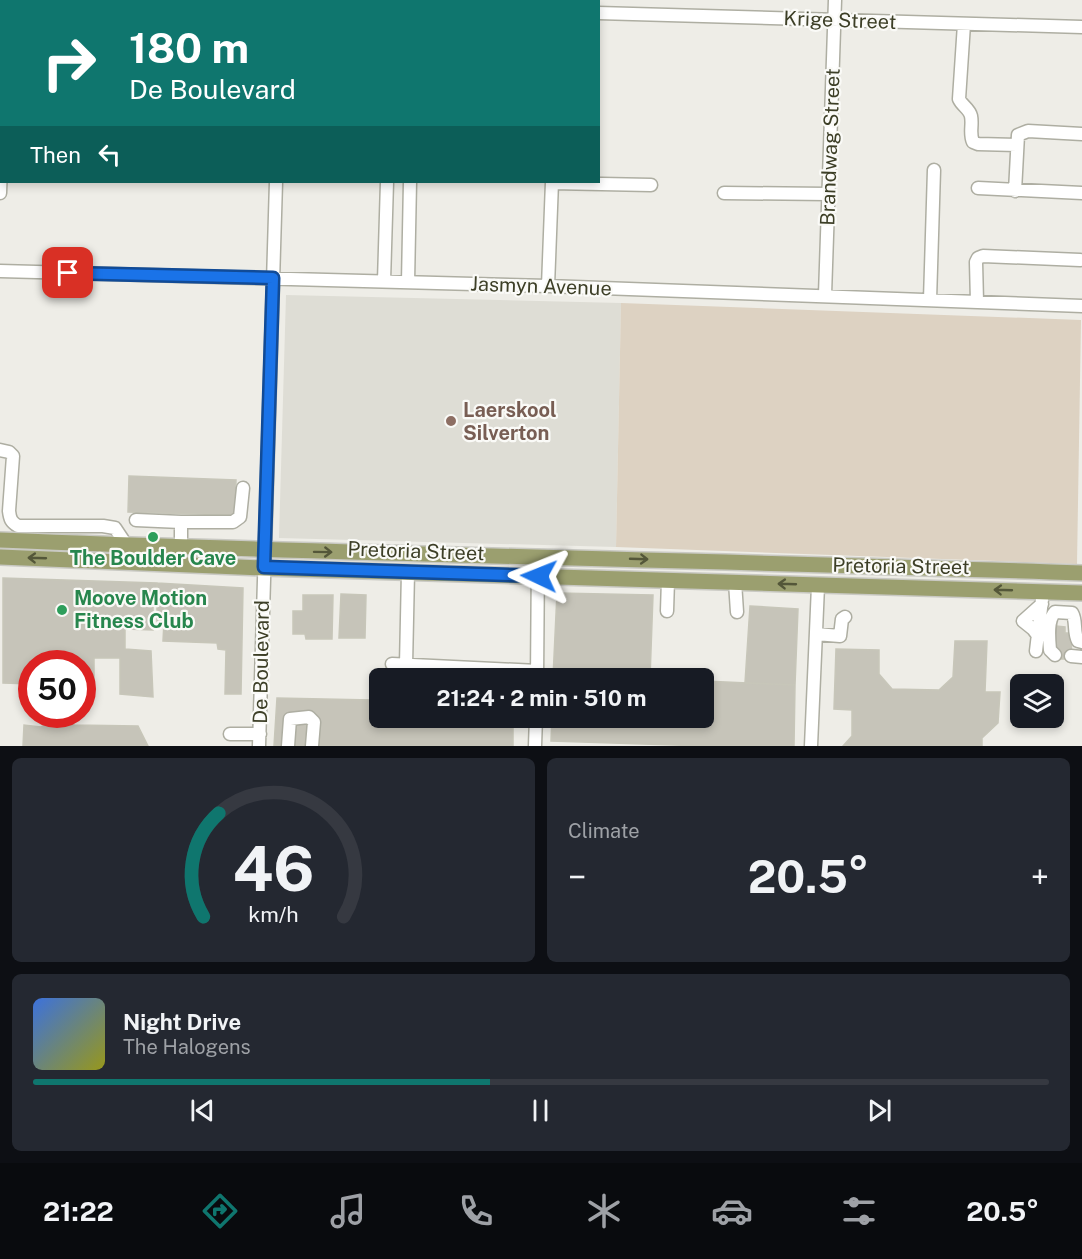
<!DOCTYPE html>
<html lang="en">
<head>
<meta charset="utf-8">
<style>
  :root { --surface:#171b24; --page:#242831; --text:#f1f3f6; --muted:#9ea1a6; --line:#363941; --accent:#0f766e }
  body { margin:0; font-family:"Public Sans",sans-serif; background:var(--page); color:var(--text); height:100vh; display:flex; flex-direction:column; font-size:22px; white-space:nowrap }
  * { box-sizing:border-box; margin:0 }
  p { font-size:20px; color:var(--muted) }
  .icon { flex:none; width:33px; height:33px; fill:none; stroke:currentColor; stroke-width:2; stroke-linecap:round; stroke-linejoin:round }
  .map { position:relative; height:746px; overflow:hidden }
  .drawer { display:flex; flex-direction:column; gap:12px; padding:12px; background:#0d0f14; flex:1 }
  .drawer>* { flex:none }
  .hud { position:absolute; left:0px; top:0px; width:600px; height:183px; box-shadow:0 3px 9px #0003; background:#0f766e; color:#fff; overflow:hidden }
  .controls { position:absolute; left:1010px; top:674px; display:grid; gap:12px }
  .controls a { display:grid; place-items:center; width:54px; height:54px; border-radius:9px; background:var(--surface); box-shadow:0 3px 9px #0003; font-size:30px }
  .speed { position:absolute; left:18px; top:650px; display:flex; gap:12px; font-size:30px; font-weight:700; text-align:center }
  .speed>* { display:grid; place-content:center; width:78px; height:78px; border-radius:50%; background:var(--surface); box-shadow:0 3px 9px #0003; line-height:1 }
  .speed .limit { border:9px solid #d22; background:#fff; color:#111 }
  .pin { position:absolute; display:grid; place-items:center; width:51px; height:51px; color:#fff; margin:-26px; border-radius:12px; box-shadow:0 3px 9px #0006 }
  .me { position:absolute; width:66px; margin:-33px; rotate:272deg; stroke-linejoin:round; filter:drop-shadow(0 0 4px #0008) }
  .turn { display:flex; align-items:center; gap:21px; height:126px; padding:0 30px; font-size:27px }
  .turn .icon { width:78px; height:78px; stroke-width:2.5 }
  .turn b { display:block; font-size:42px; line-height:51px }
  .then { display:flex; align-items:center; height:57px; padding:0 30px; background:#0003; gap:12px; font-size:22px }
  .big { font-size:45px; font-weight:700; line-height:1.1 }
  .drawer .tile { flex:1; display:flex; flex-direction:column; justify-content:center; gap:9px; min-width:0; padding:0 21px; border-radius:9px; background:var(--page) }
  .drawer .dial { align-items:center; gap:0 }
  .dial svg { height:156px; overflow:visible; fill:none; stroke:var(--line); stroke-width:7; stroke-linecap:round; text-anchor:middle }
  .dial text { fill:var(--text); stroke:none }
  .song { display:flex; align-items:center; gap:18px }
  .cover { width:72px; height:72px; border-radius:9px; background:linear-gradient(135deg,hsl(220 70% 55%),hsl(60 70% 35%)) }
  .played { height:6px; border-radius:3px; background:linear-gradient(90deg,var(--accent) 45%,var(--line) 45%) }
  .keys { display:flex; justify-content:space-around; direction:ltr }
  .heat { display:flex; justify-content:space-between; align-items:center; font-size:33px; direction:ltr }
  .drawer .tiles { flex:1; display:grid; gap:12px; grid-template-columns:1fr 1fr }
  .tile:last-child { grid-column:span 2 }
  .trip { position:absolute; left:369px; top:668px; width:345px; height:60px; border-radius:9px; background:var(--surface); box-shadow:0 3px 9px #0003; font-weight:700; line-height:60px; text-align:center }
  .menu { display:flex; height:96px; justify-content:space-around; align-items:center; background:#090b0e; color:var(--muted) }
  .menu .icon { width:42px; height:42px }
  .menu .on { color:var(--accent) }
  .menu b { font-size:27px; color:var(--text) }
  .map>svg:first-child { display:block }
  .built { fill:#deddd5 }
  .green { fill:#ddd2c2 }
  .building { fill:#c6c4b9; stroke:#c7c6b9; stroke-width:1.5 }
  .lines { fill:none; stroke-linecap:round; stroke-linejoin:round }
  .minor-casing { stroke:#aeaea2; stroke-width:15 }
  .major-casing { stroke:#c9c9c3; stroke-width:18 }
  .minor { stroke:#fff; stroke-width:12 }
  .major { stroke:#9b9f6f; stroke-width:15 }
  .oneway { stroke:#545739 }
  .route-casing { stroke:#114b97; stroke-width:15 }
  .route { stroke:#1a73e8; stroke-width:10 }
  .education-dot { fill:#8d6e63; stroke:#fafaf7; stroke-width:2 }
  .leisure-dot { fill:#2e9e5b; stroke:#fafaf7; stroke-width:2 }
  .labels { text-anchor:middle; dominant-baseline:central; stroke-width:4.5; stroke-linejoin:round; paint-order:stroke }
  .street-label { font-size:20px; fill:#3d3f27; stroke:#fafaf7 }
  .education-label { font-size:20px; font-weight:bold; fill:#785e54; stroke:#fafaf7; text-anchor:start }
  .leisure-label { font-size:20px; font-weight:bold; fill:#27864d; stroke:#fafaf7 }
</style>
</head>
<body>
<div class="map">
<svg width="1082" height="746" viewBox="0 0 1082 746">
  <rect width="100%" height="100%" fill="#eeede7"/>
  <path class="built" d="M286,295l335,8 -5,244 -337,-9z"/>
  <path class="green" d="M621,303l460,17 -4,244 -461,-17z"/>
  <path class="building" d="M129,476l107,4 -1,32 -4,3 -103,-3z
    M3,578l154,5 -1,23h-3v24l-28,-1v20l26,2 2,46 -33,-3v-36h-26v29h-12v-24h-50v21l-29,-1z
    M157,583l86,5 -2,106h-16l1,-44 -8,-1 -1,-6 -54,-2 1,-19 -7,-1z
    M557,593l96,2 -3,83h-97z
    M341,594l25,1 -1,43h-26z
    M303,595h30l-1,44h-26l-1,-5h-12v-23h10z
    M750,606l48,3 -3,76 -50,-2z
    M1056,626l9,1v6h7l-1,26h-16z
    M955,641h32l-2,51h15l-2,31 -16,15v8h-139l9,-10v-26l-18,-1 2,-60 43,1v24l13,15 47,1 14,-13z
    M416,672h14l1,6h-15z
    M373,681h7v36l133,2v27h-239l3,-48 95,2z
    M704,681l91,4 -1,61h-90l-153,-5 1,-24h152z
    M69,715l5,10 64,1 10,20h-125l1,-21 17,2z"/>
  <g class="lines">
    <g class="minor-casing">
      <path id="minor" d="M225,0l53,2
        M5,2v-2
        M559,2v-2
        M598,13l484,14
        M964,24l-5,75c3,7 10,9 12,17 2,9 -2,17 2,26l5,2 39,1
        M552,183l99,2
        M978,188l104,5
        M1015,191l3,-56 10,-4 54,3
        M0,193l2,-56
        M724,193l104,1
        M0,271l548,15 534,20
        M384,281l3,-99
        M408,282l2,-100
        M548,286l4,-104
        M825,295l10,-295
        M930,300l4,-130
        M977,302l-1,-40 2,-4 5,-2 97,4
        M0,450l9,2 4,4 -4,55c1,8 2,11 9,15h85l12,2 12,18
        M136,520l45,2
        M181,547v-25h52l7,-5 3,-29
        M735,582l2,30
        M667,611l1,-31
        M816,634l24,2 2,-17 3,-2
        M1039,637l-6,-8 -10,-8 19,-17
        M1036,651l7,-60
        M1055,655l-5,-5c-1,-12 -3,-30 5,-38l17,1c5,8 1,19 6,28l4,1
        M1071,656l11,1
        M392,664l146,7
        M406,665l2,-93
        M537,678l1,-122
        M230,734h30
        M259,746l17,-564
        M288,746l2,-27 19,-2 5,5 -2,24
        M535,746l1,-29
        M811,746l7,-160"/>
    </g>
    <g class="major-casing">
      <path id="major" d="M0,540c361,15 721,20 1082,33
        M0,557l264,11 818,25"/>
    </g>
    <use href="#minor" class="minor"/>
    <use href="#major" class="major"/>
  </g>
  <defs><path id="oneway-shaft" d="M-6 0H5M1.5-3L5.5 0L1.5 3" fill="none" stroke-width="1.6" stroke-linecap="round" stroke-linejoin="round" transform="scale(1.5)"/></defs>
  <g class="oneway">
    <use href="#oneway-shaft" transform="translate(323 552) rotate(1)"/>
    <use href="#oneway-shaft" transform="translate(37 558) rotate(-178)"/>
    <use href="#oneway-shaft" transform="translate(639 559) rotate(2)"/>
    <use href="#oneway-shaft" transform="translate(787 584) rotate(-178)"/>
    <use href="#oneway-shaft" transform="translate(1003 590) rotate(-178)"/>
  </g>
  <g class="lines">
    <g class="route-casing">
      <path id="route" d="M68,273l205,5 -9,289 275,9"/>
    </g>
    <use href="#route" class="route"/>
  </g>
  <circle class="education-dot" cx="451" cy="421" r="6"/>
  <g class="leisure-dot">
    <circle cx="153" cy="537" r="6"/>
    <circle cx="62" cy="610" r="6"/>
  </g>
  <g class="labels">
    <g class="street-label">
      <text transform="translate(840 20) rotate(2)">Krige Street</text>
      <text transform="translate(830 147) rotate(-88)">Brandwag Street</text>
      <text transform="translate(541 286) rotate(2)">Jasmyn Avenue</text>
      <text transform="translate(416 551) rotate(2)">Pretoria Street</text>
      <text transform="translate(901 566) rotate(1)">Pretoria Street</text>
      <text transform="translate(261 662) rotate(-89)">De Boulevard</text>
    </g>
    <g class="education-label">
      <text x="463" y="410">Laerskool<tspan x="463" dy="23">Silverton</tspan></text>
    </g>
    <g class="leisure-label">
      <text x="153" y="558">The Boulder Cave</text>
      <text x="74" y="598" text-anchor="start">Moove Motion<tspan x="74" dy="23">Fitness Club</tspan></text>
    </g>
  </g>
</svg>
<div class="controls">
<a><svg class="icon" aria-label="layers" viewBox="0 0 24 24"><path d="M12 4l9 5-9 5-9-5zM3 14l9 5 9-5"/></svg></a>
</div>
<div class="speed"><div class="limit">50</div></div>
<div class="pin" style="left:68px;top:273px;background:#d93025"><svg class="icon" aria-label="arrive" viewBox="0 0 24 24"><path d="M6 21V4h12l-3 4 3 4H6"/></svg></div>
<svg class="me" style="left:539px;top:576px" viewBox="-20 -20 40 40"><path d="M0-17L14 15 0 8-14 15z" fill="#1a73e8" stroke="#fff" stroke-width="4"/></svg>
<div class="trip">21:24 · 2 min · 510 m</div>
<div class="hud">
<div class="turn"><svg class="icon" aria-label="right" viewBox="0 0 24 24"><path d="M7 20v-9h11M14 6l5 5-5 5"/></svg><div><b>180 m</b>De Boulevard</div></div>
<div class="then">Then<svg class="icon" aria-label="left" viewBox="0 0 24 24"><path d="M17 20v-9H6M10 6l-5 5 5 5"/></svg></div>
</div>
</div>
<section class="drawer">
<div class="tiles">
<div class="tile dial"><svg viewBox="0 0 100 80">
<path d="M14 69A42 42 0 1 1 86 69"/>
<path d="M14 69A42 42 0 0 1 22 16" stroke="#0f766e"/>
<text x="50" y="56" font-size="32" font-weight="700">46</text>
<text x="50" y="72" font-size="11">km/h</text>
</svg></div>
<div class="tile"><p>Climate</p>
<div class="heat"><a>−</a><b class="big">20.5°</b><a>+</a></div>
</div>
<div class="tile">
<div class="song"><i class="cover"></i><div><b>Night Drive</b><p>The Halogens</p></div></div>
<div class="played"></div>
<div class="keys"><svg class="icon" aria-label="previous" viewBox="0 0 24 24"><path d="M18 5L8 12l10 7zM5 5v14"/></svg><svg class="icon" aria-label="pause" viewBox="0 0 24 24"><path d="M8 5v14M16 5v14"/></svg><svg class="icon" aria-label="next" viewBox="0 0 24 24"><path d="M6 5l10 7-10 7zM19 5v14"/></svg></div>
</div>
</div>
</section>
<nav class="menu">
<b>21:22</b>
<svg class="icon on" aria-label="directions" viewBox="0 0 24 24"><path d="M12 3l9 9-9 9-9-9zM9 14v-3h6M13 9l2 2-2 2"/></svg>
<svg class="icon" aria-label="music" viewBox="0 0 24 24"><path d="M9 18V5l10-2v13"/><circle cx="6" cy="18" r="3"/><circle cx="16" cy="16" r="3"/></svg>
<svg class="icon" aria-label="phone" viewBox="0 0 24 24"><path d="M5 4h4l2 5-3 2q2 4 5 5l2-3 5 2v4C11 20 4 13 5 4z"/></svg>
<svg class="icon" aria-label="climate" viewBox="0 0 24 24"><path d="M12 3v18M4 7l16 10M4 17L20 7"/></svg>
<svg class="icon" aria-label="car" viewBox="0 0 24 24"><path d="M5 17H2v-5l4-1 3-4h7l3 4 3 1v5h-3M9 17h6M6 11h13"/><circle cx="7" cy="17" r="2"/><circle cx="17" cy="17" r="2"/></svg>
<svg class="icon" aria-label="filters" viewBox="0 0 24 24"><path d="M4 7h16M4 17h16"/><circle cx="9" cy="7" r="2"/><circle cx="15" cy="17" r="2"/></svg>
<b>20.5°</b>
</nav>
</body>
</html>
